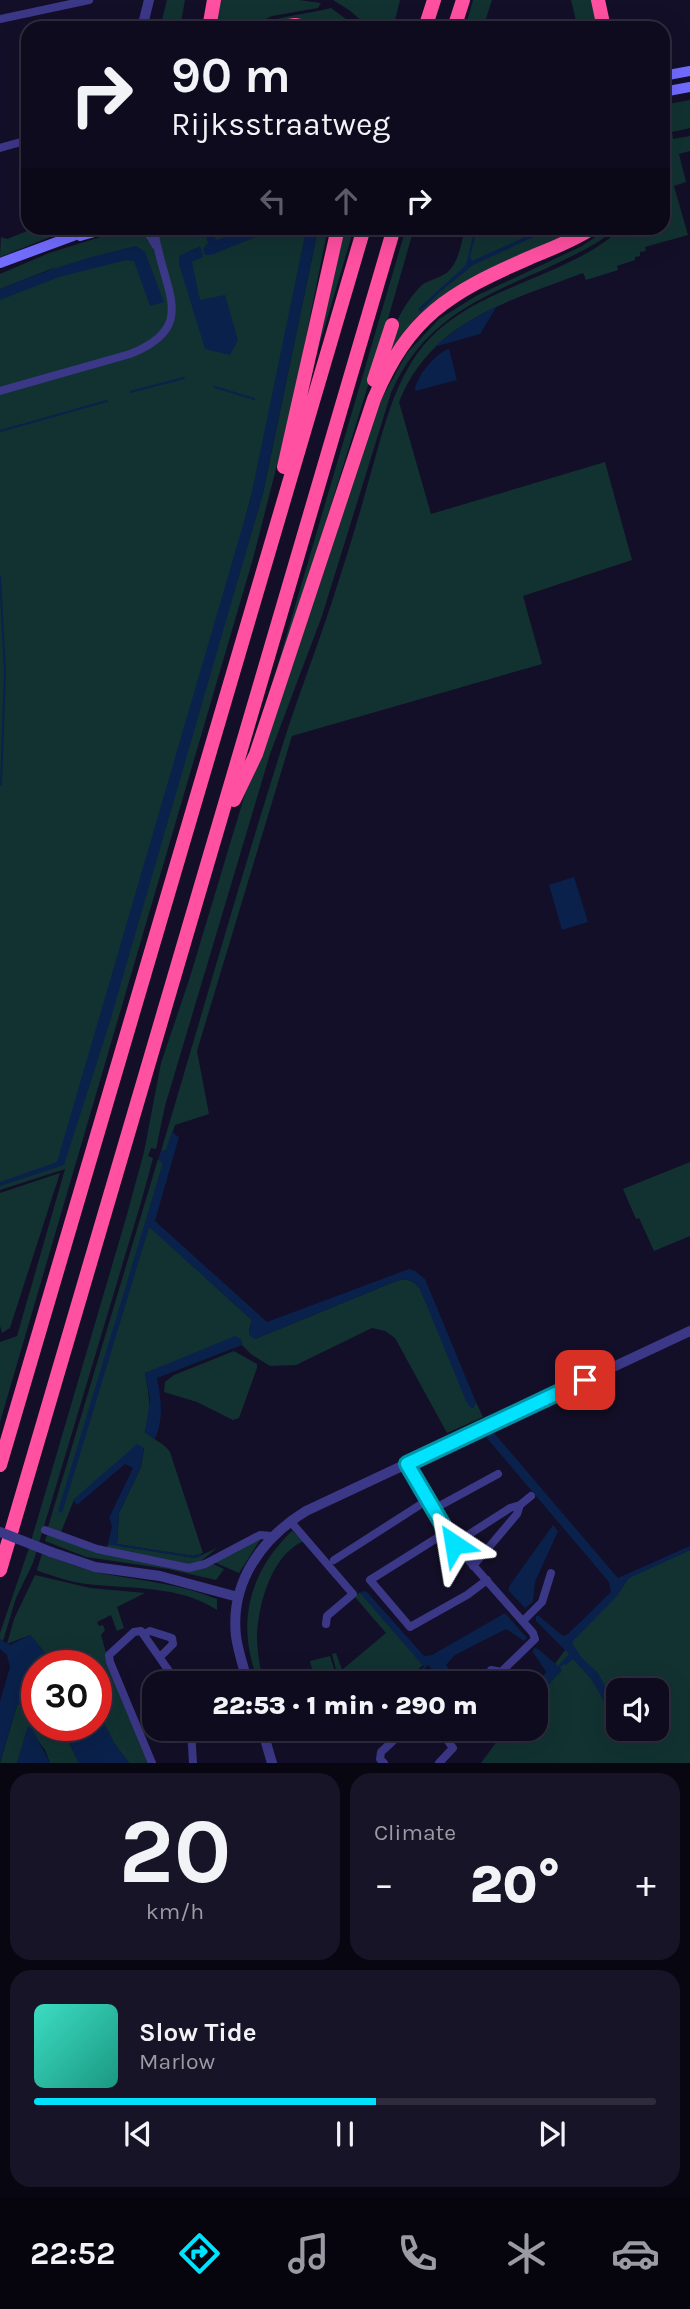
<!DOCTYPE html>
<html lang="en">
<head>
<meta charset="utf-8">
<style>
  :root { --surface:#0e0b1e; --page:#171427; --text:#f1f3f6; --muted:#9b9ba4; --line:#2e2b3c; --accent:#01e2ff }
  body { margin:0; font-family:Karla,sans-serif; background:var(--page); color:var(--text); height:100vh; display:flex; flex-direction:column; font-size:26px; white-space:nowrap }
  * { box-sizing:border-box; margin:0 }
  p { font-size:23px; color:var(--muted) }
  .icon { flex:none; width:38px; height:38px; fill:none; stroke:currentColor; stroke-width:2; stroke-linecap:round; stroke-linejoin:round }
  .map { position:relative; height:1763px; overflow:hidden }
  .drawer { display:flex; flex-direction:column; gap:10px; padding:10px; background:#080610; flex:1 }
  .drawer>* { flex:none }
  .banner { position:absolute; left:21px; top:21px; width:649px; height:214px; border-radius:21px; box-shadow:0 7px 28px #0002,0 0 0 2px var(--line); background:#0e0b1e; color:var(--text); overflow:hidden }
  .controls { position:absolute; left:606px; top:1678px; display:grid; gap:14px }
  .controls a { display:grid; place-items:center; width:63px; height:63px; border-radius:14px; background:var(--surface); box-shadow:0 7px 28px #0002,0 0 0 2px var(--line); font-size:35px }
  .speed { position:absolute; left:21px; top:1650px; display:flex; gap:14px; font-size:35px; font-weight:700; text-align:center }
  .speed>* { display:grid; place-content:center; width:91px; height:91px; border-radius:50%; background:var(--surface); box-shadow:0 7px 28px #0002,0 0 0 2px var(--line); line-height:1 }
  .speed .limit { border:10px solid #d22; background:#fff; color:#111 }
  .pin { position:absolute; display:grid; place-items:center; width:60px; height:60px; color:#fff; margin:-30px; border-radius:14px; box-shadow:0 4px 10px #0006 }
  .me { position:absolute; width:77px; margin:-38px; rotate:327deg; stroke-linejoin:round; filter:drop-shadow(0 0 5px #0008) }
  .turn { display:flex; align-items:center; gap:24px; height:147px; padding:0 35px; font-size:32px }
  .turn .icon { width:91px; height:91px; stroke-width:2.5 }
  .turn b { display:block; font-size:49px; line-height:60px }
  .lanes { display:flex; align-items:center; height:66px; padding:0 35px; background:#0003; justify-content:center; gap:35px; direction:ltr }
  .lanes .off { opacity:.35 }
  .big { font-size:52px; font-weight:800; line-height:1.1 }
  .drawer .widget { flex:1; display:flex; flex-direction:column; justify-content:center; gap:10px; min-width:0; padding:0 24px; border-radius:21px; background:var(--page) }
  .drawer .dial { align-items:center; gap:0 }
  .dial b { font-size:91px; line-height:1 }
  .song { display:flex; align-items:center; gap:21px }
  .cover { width:84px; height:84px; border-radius:10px; background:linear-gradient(135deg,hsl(170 70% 55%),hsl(170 70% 35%)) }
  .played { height:7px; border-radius:4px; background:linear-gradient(90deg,var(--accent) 55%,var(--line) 55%) }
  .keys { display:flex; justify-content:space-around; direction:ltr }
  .heat { display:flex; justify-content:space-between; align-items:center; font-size:38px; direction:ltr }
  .drawer .tiles { flex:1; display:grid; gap:10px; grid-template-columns:1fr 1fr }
  .widget:last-child { grid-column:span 2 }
  .trip { position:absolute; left:142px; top:1671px; width:406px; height:70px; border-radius:21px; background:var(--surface); box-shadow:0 7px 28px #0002,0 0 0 2px var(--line); font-weight:800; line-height:70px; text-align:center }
  .tab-bar { display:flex; height:112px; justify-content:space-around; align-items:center; background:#06040c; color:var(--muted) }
  .tab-bar .icon { width:49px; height:49px }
  .tab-bar .selected { color:var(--accent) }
  .tab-bar b { font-size:32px; color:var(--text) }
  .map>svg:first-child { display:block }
  .green { fill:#113231; fill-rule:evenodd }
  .water { fill:#0a214b }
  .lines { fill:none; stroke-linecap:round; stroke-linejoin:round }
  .stream { stroke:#0a214b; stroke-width:2 }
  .minor { stroke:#3c3888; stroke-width:8 }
  .tertiary { stroke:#3c3888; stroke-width:10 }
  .secondary { stroke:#726cff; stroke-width:10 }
  .motorway { stroke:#ff50a2; stroke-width:14 }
  .tertiary-bridge { stroke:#3c3888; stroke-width:10 }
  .route-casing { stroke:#0193a6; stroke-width:18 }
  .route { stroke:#01e2ff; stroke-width:12 }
</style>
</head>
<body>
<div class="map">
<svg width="690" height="1763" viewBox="0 0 690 1763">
  <rect width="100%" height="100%" fill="#130f28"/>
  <path class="green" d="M167,0h18l-5,28h-20z
    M217,0h82l22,3 -3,5 -46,8 -26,12h-33z
    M333,0h67l-7,28h-23l-21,-18z
    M473,0h19l-9,28h-18z
    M571,0h23l5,28h-19l-4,-7z
    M331,8l27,20 -85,-2 -18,2c23,-13 50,-13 76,-20z
    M690,100v28l-18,4 1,7 17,-3v15l-11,3 7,28 -12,4 14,49 -43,12 1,4 -6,1v4l-5,1v3l-18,6 1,4 -32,10 -3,-7c-74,28 -152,48 -184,129l32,112 174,-52 27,98 -109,36 19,68 -250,72 -95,315 12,63 -34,11 -9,26h-5c40,-133 78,-268 120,-401 17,-55 39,-109 56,-164 12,-37 23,-73 33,-110 13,-44 23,-93 53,-130 51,-61 142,-66 199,-118h41v-123z
    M35,228h38l-73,29 1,-20 6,2z
    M129,228h14l3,8 9,-8h149l7,9 -27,133 -119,456 98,-333 54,-259 -5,-6h16l-36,178 -38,149 -254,867v-80l17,-6 48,-167 -65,21v-894l56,-29 -56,22v-15l49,-21z
    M341,228h13l-43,145z
    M406,228h8c-47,168 -101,334 -155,501z
    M465,228h124l-118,55 -95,94c11,-30 20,-65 43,-89 7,-8 16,-8 24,-13 15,-7 18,-31 22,-47z
    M609,228h8c-21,18 -45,28 -70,40 -68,30 -124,52 -156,125l-69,223 -52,138 -105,352 -9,43 -5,-1 -3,8 5,2 -11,41 -109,364 -17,35 -13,43 -3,-2v-6l29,-85 97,-330 18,-66 17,-89 29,-86 55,-183 80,-225 40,-128 16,-41 26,-47 32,-34 37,-23 106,-50z
    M158,1159l5,4 -101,349 87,-286 103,94 -3,11 6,8 141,-58c10,-3 18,-1 24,8l53,119 3,-6 7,15 -36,16 -52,-95 -10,-7 -13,-3 -76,37 -26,1 -19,-12 -9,-9 -1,-6 -96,34c4,21 7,38 0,58 8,9 18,11 25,21l33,101 -10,3 -76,-12 2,-31 22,-46 3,-19 -70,52 -13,32 -13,-5z
    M690,1162v74l-36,15 -15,-33 -3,1 -13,-30z
    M60,1173l-50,155 -8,5 -2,-7v-133z
    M234,1351l23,13v4l-18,50 -6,2 -36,-18 -33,-10 1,-10 9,-7z
    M292,1531l12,10c-32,13 -45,61 -47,93 0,17 3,33 6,49h-4c-23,-56 -12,-109 33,-152z
    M48,1532l45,18 103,19 15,-6 13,6 -8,11 -48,-11 -82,-12 -41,-16z
    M262,1537l-23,36 -25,-11z
    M108,1544l87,14 22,-10 -17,14 -11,2 -82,-16z
    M690,1550v213h-209l25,-34h30v-40l36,-48 56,-63zM618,1690h38v39h-38z
    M42,1554c21,7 41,16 63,20 39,7 75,10 112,25v11c-37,-25 -89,-21 -131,-26 -17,-2 -32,-8 -48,-13l-1,-2z
    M35,1575l55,13 55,5 -28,14 7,21 -7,3 -6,-16 -14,7 2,4 4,-1 2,5 -4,5 6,21 41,107h-19l-15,-20 -18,-35v-42h-40l-26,-31 -23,9 7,-25z
    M360,1592l63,73 -20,18h-45l-9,-9 8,9 -33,1 -7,-11h-4l-3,-12 20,-5 6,19 9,-1 -8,-1 -5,-19 4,-1 6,17 44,-37 -31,-36z
    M24,1702l13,2v22h24l18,37h-29l-5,-13 -17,-23 -11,36h-17l17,-58z"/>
  <path class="water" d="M203,228h7l6,12 34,-12h28l-67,27h-6l-2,-6 5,-6z
    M292,228h20l5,6 -54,259 -155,535 -44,137 -64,21v-4l57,-20 193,-661 55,-266z
    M475,228h3l-8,28 2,5 73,-33h8l-80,37 -33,27 -20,20 -2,-3 48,-44z
    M136,246l9,6 19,50 -14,4 -16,-45 -8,-1 -67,17 -59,23v-11c45,-18 89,-33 136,-43z
    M200,246l3,11 -11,5 8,38 25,-5 13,45 -8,15 -25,-6 -26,-85v-8z
    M497,306l-17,28 -46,13 30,-23z
    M449,349l8,31 -42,11c0,-13 21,-39 34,-42z
    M574,877l14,45 -26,8 -13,-45z
    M172,1132l7,5 -24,84 112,101 142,-53 6,2 10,8 51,123 -3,6 -3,-1 -4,-6 -46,-112c-6,-9 -14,-11 -24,-8l-141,58 -6,-4 3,-15 -103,-93 -87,286 -4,-2 105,-348 -5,-4 3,-8 5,-1z
    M235,1336l6,3 1,6 -85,33c4,22 7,40 -2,61l-10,-6 5,-34 -5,-26z
    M494,1433l124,145 72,-32v4l-61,28 -12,18 -44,45v4l9,13 16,15 20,37v17l-26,-47 -19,-21 -7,6 -2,-1 -4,3 2,3 -26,29v-12l10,-15 -13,-20 1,-4 4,1 20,17 11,-12 -33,-33v-5h3l24,20 5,-2 43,-42 -2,-10 -123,-145z
    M137,1444l7,4 -3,19 -22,46 -2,33 -9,-2 4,-18 -3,-8 24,-50 -8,-4 -48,41 -4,-5z
    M553,1525l5,6 -23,51 -2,20 -8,6 -17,-18 2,-5z
    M363,1591l4,1 57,64 8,-1 73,-42 22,25 -3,3 -18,-12 -51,26 -9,10 12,18h-13l-17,-18 -3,3 -64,-74z
    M30,1635l26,31h-19v38l-13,-2 -7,3 -17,57v-61l10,-34 -3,-12 -7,-6v-10l10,6z
    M96,1708l18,35 15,20h-50l-18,-37h35z
    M28,1726l4,3 18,34h-33z"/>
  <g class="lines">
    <path class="stream" d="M215,387l39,12
      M130,392l54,-14
      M0,431l107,-30
      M0,576l5,96 -4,113
      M117,1545l78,12 5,-2
      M405,1684l20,-17"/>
    <path class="minor" d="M0,19l89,-19
      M0,148l28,-8
      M145,228l11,18
      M0,391l130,-37c63,-25 39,-56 28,-105 -2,-7 -3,-14 -4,-21
      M406,1464l43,74 84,95 2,6 -34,33 -1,6 -6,5h-4l-3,-5 4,-8 10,2
      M432,1510l66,-36
      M290,1521l63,73 -26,22 -1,8
      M45,1530l52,19 92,19 16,-4 55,-29 11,1
      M445,1533l-75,47 40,47 57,-32 20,-15
      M454,1544l56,-36 10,-3 11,-9
      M334,1560l92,-59
      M473,1566l44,-52 3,-9
      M524,1620l18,-18 9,-29
      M144,1634l6,-3 22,7 1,6 -13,13
      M227,1684l19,-7
      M191,1729l2,34
      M439,1729l14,19 -14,15
      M152,1763l-42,-101 -1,-7 25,-23 7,-1 37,53
      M384,1763l-4,-4 1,-7 25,-23"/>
    <path class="tertiary" d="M142,28l7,-28
      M51,1552l44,15 65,9 78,21
      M248,1684c-4,-16 -10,-32 -12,-48 -6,-54 26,-98 70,-125l384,-180
      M262,1729l10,34"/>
    <path class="secondary" d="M663,76l27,-5
      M663,92l27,-5
      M80,236l29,-8
      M0,263l73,-27 15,-8"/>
    <path class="motorway" d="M598,0l6,28
      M209,28l5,-28
      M276,28l19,-3 16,3
      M425,28l9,-28
      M454,28l9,-28
      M374,380l18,-55
      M284,467l54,-239
      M234,800l22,-46 118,-355c35,-83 75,-106 155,-141 21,-9 44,-17 63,-30
      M0,1465l364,-1237
      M0,1570l394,-1342"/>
    <path class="tertiary-bridge" d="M0,1532l51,20"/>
  </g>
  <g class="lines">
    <g class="route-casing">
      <path id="route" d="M454,1544l-47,-80 178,-84"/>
    </g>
    <use href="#route" class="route"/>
  </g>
</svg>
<div class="controls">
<a><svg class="icon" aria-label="sound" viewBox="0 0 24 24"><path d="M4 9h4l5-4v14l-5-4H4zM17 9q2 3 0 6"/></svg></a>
</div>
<div class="speed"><div class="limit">30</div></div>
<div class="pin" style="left:585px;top:1380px;background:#d93025"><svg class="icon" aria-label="arrive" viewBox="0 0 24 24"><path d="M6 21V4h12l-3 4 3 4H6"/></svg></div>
<svg class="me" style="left:454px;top:1544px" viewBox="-20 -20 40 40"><path d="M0-17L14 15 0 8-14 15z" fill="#01e2ff" stroke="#fff" stroke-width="4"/></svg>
<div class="trip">22:53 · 1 min · 290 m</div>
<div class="banner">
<div class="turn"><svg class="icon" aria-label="right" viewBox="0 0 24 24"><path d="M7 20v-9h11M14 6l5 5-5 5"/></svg><div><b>90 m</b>Rijksstraatweg</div></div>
<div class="lanes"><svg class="icon off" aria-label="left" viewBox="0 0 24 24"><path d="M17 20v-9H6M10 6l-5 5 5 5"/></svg><svg class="icon off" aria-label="ahead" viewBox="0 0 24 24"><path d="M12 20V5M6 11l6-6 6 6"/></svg><svg class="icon" aria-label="right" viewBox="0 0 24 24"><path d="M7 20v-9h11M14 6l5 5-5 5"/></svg></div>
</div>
</div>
<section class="drawer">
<div class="tiles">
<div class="widget dial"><b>20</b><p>km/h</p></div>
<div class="widget"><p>Climate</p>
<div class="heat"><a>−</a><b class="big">20°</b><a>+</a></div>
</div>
<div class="widget">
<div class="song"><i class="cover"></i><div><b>Slow Tide</b><p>Marlow</p></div></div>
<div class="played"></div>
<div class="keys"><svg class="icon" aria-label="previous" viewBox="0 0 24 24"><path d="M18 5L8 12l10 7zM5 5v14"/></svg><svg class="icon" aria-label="pause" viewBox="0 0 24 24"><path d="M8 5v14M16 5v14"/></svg><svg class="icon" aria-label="next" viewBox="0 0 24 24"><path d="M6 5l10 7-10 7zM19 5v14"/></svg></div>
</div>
</div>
</section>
<nav class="tab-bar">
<b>22:52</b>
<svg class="icon selected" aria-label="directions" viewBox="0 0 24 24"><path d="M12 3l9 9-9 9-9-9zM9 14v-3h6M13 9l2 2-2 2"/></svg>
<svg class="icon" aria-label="music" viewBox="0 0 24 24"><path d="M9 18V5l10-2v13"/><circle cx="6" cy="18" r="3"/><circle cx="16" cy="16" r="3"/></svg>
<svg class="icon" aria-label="phone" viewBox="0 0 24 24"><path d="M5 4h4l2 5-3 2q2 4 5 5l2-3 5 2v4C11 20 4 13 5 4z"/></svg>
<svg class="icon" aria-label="climate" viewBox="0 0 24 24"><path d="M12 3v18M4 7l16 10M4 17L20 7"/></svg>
<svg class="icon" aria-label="car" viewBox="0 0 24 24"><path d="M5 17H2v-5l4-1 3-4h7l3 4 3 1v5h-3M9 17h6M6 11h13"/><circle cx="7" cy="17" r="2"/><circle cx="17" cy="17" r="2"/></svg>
</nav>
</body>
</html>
